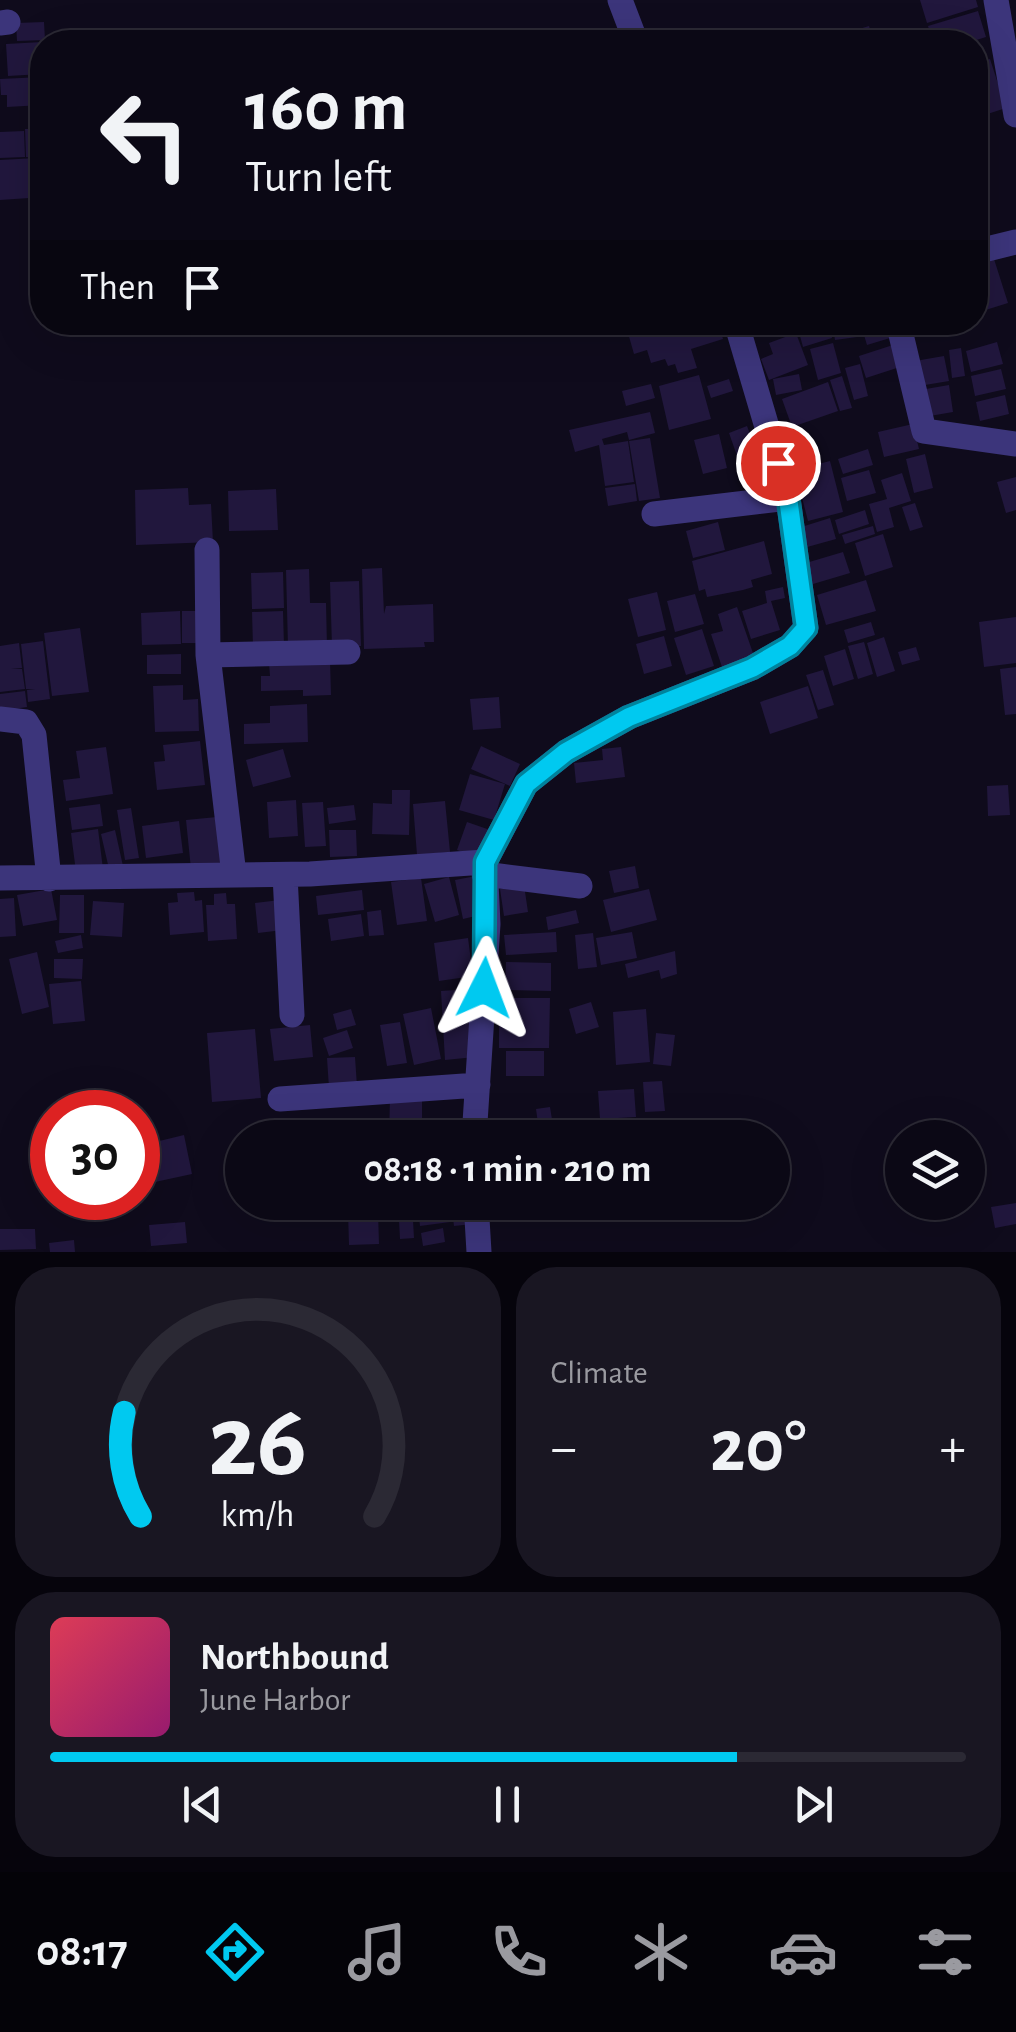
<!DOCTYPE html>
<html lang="en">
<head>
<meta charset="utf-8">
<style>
  :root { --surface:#0b0815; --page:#191622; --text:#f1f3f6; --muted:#9a9aa0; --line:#2b2934; --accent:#00c9f0 }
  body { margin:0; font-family:"Alegreya Sans",sans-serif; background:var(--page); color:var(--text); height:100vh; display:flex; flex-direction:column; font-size:38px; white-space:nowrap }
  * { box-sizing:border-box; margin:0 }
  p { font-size:32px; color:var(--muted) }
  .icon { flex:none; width:55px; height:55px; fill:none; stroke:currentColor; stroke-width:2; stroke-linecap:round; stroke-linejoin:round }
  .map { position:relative; height:1252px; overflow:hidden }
  .drawer { display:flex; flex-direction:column; gap:15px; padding:15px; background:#06040c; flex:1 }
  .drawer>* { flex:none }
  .hud { position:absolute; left:30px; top:30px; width:958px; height:305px; border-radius:40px; box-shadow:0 10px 40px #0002,0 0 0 2px var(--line); background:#0b0815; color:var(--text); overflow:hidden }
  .fabs { position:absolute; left:885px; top:1120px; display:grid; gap:20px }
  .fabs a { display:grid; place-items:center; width:100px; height:100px; border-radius:50%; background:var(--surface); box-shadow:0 10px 40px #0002,0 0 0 2px var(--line); font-size:50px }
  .speed { position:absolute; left:30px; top:1090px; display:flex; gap:20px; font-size:50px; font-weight:700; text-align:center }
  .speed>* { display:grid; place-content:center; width:130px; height:130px; border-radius:50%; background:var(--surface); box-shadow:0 10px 40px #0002,0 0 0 2px var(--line); line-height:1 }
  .speed .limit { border:15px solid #d22; background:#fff; color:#111 }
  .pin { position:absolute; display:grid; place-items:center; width:85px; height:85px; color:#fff; margin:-42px; border:5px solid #fff; border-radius:50%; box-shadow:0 2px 10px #0007 }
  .me { position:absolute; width:110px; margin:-55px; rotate:3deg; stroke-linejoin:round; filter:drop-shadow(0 0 8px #0008) }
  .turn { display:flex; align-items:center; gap:35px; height:210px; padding:0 50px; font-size:45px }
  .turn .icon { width:130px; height:130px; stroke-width:2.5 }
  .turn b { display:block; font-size:70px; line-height:85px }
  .then { display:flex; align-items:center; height:95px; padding:0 50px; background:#0003; gap:20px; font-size:38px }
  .big { font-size:75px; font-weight:600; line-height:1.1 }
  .drawer .widget { flex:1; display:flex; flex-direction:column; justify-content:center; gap:15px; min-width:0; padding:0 35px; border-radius:40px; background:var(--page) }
  .drawer .dial { align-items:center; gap:0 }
  .dial svg { height:260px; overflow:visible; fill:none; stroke:var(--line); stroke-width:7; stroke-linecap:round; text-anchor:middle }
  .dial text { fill:var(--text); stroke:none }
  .song { display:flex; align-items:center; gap:30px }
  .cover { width:120px; height:120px; border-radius:15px; background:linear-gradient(135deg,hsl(350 70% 55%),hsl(320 70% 35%)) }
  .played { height:10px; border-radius:5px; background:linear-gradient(90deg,var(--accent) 75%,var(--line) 75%) }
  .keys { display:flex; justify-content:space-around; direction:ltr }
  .heat { display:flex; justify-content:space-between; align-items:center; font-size:55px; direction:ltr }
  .drawer .tiles { flex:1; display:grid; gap:15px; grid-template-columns:1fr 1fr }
  .widget:last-child { grid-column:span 2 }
  .trip { position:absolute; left:225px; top:1120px; width:565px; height:100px; border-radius:50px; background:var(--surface); box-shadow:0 10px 40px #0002,0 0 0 2px var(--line); font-weight:600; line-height:100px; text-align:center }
  .menu { display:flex; height:160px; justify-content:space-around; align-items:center; background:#040308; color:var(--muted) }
  .menu .icon { width:70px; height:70px }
  .menu .active { color:var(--accent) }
  .menu b { font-size:45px; color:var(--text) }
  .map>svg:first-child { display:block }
  .building { fill:#21173d }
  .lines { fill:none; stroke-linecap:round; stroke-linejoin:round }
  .minor { stroke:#3c357b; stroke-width:25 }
  .route-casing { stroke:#00839c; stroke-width:25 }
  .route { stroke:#00c9f0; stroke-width:18 }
</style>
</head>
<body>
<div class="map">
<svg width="1016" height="1252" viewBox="0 0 1016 1252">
  <rect width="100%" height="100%" fill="#0f0b1c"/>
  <path class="building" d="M920,0h56l2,7 -51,16z
    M978,11l8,26 -16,5h-37l-5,-16z
    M44,22l1,18 -28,1 -1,-18z
    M869,26l5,16h-25l-3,-9z
    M42,42v32l-34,2 -2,-32z
    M990,59l16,49 -31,10v-54z
    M42,77v28l-35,2v-12h-6l-1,-16z
    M25,129h13v7h4v69l-13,1v-8l-29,2v-40l36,-2 -10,-1z
    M24,131l1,26 -25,1v-26z
    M979,141l10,31 -14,4v-34z
    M994,259l14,44 -32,10 -1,-48z
    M665,322h53l5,17 -32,10 6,19 -19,5 -3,-9 -7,2 -3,-7 -14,4 -4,-13 -13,4 -6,-21z
    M769,322h47l2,6 -18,6 -3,-10 -25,8z
    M818,322h10l4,16 -29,9 -3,-11 20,-6z
    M832,322h23l2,15 -22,3z
    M860,322h36l4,13 -33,10z
    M796,333l12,32 -39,15 -8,-21 12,-5 -4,-11z
    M997,342l6,22 -32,8 -5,-21z
    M833,343l8,30 -23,7 -8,-31z
    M896,344l7,22 -37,12 -7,-22z
    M961,348l4,28 -13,2 -3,-28z
    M944,356l5,25 -30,5 -4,-25z
    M860,364l8,32 -14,4 -9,-32z
    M1001,369l5,20 -31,7 -4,-20z
    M799,374l3,16 -26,5 -3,-16z
    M699,375l12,44 -42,11 -10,-44z
    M842,376l10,32 -12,3 -10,-31z
    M729,379l4,12 -22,7 -4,-12z
    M828,382l10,29 -46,16 -10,-28z
    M651,384l4,14 -29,8 -4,-15z
    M949,385l4,27 -29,5 -4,-27z
    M1005,395l4,19 -29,7 -4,-19z
    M650,412l5,21 -26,7 -2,-8 -25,7 2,6 24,-4 6,41 -29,4 -6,-41 -24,7 -6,-22z
    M913,424l6,25 -35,8 -6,-25z
    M747,426l13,34 -19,7 -12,-34z
    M719,434l8,34 -24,6 -9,-34z
    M650,438l10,60 -21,3 -10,-60z
    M868,449l5,16 -30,9 -5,-15z
    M925,454l8,34 -19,5 -8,-34z
    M830,461l13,51 -35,9 -13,-51z
    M869,470l7,23 -29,8 -6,-23z
    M902,473l9,28 -22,7 5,19 -17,5 -8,-28 18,-5 -6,-19z
    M1016,477v33l-10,3 -9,-31z
    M635,484l2,17 -29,5 -3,-18z
    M188,488l1,17 22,-1 2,38 -77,3 -1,-55z
    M276,489l2,41 -49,1 -1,-40z
    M915,503l8,24 -13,4 -8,-24z
    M865,510l4,14 -30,10 -4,-14z
    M830,518l6,21 -36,10 -5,-20z
    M718,522l7,28 -32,8 -7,-27z
    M873,526l2,8 -30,10 -3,-9z
    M883,534l10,33 -28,9 -10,-33z
    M764,541l8,33 -21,6 2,7 -10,3 -36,7 -2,-8 -6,2 -7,-30z
    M843,552l7,21 -37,11 -7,-21z
    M382,568l2,46 2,-8 47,-2 1,38h-10l1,5 -61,2 -2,-80z
    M309,569l1,34h16l1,44h-39l-2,-77z
    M283,572l1,36 -32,1 -1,-36z
    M866,580l10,31 -50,14 -9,-30z
    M359,581l2,65 -29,1 -2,-65z
    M783,587l2,11 -14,3 9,29 -29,9 -9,-28 25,-8 -2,-12z
    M657,592l9,38 -28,7 -10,-38z
    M695,594l9,30 -29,8 -8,-31z
    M737,607l17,49 -32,11 -11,-33 12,-3 -5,-17z
    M180,611l1,33 -39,1 -1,-32z
    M182,611h23l1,32h-24z
    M283,611l1,35 -31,1 -1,-35z
    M1016,617v46l-32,4 -5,-45z
    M871,622l4,13 -27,8 -4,-13z
    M80,628l9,64 -37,4 -8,-63z
    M702,629l12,37 -28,9 -12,-37z
    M664,636l8,30 -28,8 -8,-30z
    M884,637l11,34 -18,6 -10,-34z
    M43,641l7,58 -22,3 -1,-12 8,-1h-9l-5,-45z
    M864,642l9,32 -15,5 -10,-33z
    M19,643l3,25 -11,1h11l3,20 -25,3v-46z
    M916,647l4,13 -18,5 -4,-13z
    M845,649l9,30 -21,7 -9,-30z
    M181,654v20h-34v-19z
    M330,661l1,34 -28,1v-6l-42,1v-15h9l-1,-13z
    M1016,667v47l-11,1 -5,-46z
    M823,670l11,35 -16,5 -12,-35z
    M183,685v15l15,-1 1,32 -44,1 -2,-46z
    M808,686l10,32 -48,16 -10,-32z
    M25,691l2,16 -27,4v-17z
    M499,697l2,31 -28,2 -3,-31z
    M307,704l1,38 -64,2v-20l26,-1v-17z
    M200,741l5,44 -48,5 -3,-28 11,-1 -2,-16z
    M481,746l39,18 -10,22 -39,-17z
    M106,747l7,47 -47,7 -3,-21 17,-2 -4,-27z
    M621,747l4,30 -49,6 -2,-20 29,-3 -1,-11z
    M283,749l8,28 -38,10 -7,-27z
    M470,774l35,10 -11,36 -35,-10z
    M1008,785l2,30 -22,1 -1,-30z
    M392,790h18l-1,45 -37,-1 1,-31 19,1z
    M296,800l2,36 -29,2 -2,-36z
    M445,801l5,51 -33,3 -4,-51z
    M323,802l3,44 -21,1 -3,-44z
    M100,804l3,22 -31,4 -3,-22z
    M354,805l2,15 -27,4 -2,-16z
    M131,808l8,50 -14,2 -8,-50z
    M217,817l4,49 -30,3 -5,-49z
    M179,821l4,32 -37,5 -4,-32z
    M467,822l23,8 -11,28 -22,-8z
    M98,829l5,40 -27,3 -5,-39z
    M115,830l8,36 -14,3 -8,-35z
    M329,830h27l1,26 -27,1z
    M635,866l4,22 -25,5 -5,-22z
    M476,876l8,38 -21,5 -8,-39z
    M449,877l10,38 -24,7 -11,-38z
    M421,878l6,43 -30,4 -6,-43z
    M524,885l4,27 -24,4 -4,-27z
    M51,889l6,31 -34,6 -6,-31z
    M649,889l8,31 -46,12 -8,-32z
    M362,890l2,20 -46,5 -2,-19z
    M194,892l1,9 7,-1 2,32 -34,3 -2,-32 10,-1 -1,-9z
    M226,893l1,11h8l2,35 -29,2 -2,-36h8v-11z
    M60,895h24v38h-25z
    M14,898l2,38 -16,1v-38z
    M280,900l3,30 -25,3 -3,-30z
    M93,901l31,2 -2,34 -32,-2z
    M381,910l3,25 -15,1 -2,-24z
    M576,910l3,13 -31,7 -2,-13z
    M361,914l3,22 -33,5 -3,-22z
    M556,932l1,20 -51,3 -2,-20z
    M632,932l5,26 -36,7 -5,-27z
    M593,933l4,34 -19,2 -3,-34z
    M81,935l2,13 -25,5 -3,-12z
    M468,938l5,38 -34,5 -5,-38z
    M675,951l2,23 -16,5 -2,-9 -31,8 -3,-14z
    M37,952l12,55 -27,7 -13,-55z
    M54,959h29l-1,20 -28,-1z
    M506,962l45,1v28l-46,-1z
    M81,981l4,40 -32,3 -4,-40z
    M470,989l5,68 -30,3 -4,-69z
    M499,998h51l-1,50h-50z
    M591,1002l8,25 -23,7 -7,-25z
    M431,1008l10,51 -27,6 -11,-51z
    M351,1009l5,16 -19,5 -4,-16z
    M646,1009l4,53 -34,3 -3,-53z
    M400,1022l7,41 -20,3 -7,-41z
    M310,1025l3,32 -39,4 -4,-32z
    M255,1029l6,69 -49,4 -5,-69z
    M347,1030l6,18 -24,8 -6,-18z
    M656,1033l19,2 -4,31 -18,-2z
    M506,1051h38v25h-38z
    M355,1057l2,29 -28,2 -2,-30z
    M662,1081l3,30 -20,1 -2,-30z
    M634,1089l2,28 -36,2 -2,-28z
    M390,1098h32v40h-33z
    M550,1107l5,31h-15l-4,-29z
    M577,1119l2,19h-20l-1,-17z
    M636,1119l1,13 -52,6 -1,-14z
    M536,1128l1,10h-44v-3z
    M184,1135l8,39 -37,8 -8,-38z
    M398,1202h14l2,36 -14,1z
    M417,1202h31l2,20 -30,4z
    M451,1202h20l2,22 -19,2z
    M503,1202h44l2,13 -23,4 -2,-13 -20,3z
    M1016,1203v21l-21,4 -4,-21z
    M378,1211l1,33 -30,1 -1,-33z
    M185,1222l2,21 -36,3 -2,-21z
    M443,1228l2,14 -22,4 -2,-13z
    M0,1229h35l1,20 -36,1z
    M74,1240l1,12h-25l-1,-9z"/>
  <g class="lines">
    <path class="minor" d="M620,0l16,42
      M996,0l20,115
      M0,23l8,-1
      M975,252l41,-10
      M898,322l26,109 92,13
      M654,514l134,-16
      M207,550l1,105 26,220
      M208,655l140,-3
      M0,719l26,3 8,13 15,144
      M484,874l96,12
      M285,875l7,140
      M0,878l310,-4 175,-12
      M280,1099l198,-14
      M474,1138l14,-214 -3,-62 41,-78 40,-32 63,-35 123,-49 38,-22 16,-18 -18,-130 -52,-176
      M476,1202l3,50"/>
  </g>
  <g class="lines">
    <g class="route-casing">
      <path id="route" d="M484,988l1,-126 41,-78 40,-32 63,-35 123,-49 38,-22 16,-18 -18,-130 -10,-35"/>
    </g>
    <use href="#route" class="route"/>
  </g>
</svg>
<div class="fabs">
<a><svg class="icon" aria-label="layers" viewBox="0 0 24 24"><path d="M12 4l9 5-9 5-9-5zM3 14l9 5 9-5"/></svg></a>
</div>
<div class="speed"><div class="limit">30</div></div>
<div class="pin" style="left:778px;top:463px;background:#d93025"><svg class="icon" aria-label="arrive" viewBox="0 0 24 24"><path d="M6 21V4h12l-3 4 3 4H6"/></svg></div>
<svg class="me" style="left:484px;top:988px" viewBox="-20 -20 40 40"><path d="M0-17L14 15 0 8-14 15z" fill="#00c9f0" stroke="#fff" stroke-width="4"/></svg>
<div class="trip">08:18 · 1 min · 210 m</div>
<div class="hud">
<div class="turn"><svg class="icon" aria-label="left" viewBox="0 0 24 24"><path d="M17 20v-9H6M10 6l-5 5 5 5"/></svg><div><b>160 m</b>Turn left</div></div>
<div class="then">Then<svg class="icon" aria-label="arrive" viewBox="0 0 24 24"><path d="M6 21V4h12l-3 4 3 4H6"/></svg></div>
</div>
</div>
<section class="drawer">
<div class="tiles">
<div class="widget dial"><svg viewBox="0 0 100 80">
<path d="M14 69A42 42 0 1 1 86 69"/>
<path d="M14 69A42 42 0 0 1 9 37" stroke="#00c9f0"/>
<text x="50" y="56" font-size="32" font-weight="700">26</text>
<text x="50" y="72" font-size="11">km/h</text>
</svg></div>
<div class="widget"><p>Climate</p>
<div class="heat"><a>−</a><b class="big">20°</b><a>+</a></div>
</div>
<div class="widget">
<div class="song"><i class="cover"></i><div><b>Northbound</b><p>June Harbor</p></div></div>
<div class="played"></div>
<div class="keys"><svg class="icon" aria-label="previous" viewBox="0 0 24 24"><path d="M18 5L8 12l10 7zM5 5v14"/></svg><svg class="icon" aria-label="pause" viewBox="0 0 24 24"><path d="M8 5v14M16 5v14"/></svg><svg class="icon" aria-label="next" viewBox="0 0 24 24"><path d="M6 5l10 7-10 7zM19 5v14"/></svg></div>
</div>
</div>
</section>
<nav class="menu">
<b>08:17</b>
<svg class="icon active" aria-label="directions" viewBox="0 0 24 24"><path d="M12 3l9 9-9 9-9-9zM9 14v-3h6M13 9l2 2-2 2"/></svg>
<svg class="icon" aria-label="music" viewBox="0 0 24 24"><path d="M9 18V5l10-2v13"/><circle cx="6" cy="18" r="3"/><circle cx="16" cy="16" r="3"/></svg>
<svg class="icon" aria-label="phone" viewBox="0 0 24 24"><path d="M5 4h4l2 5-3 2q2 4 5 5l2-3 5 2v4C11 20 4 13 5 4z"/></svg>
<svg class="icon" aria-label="climate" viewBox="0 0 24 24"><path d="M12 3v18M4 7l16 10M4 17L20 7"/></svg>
<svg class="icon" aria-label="car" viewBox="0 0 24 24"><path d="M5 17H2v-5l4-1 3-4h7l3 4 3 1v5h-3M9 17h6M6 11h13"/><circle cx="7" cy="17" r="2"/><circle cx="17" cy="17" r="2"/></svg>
<svg class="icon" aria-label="filters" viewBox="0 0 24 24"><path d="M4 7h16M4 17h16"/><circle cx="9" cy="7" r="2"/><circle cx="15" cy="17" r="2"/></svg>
</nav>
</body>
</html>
